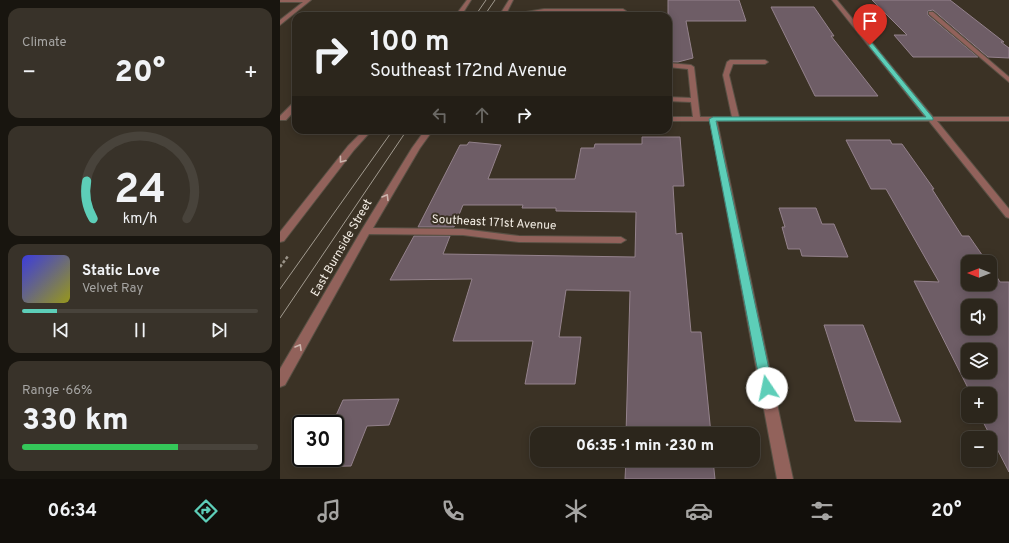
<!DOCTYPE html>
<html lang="en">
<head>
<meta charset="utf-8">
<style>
  :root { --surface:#2c261c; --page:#383229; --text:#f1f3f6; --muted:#a6a5a3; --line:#48433b; --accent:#5dceb8 }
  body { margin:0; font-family:Overpass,sans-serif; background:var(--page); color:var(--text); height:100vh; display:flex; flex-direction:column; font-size:15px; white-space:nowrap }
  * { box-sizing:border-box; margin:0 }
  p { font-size:13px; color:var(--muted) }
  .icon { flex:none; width:22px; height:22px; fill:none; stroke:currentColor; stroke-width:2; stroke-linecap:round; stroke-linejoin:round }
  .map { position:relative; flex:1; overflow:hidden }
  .panel { display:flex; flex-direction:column; gap:8px; padding:8px; background:#18150f; width:280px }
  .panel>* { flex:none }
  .guide { position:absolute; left:12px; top:12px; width:380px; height:122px; border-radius:12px; box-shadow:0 2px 10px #0003,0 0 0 1px var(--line); background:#2c261c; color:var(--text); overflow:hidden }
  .needle { width:26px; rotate:270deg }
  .buttons { position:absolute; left:681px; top:255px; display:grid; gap:8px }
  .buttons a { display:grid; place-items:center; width:36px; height:36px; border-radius:8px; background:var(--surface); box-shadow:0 2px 10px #0003,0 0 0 1px var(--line); font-size:20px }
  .speed { position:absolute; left:12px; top:415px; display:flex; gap:8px; font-size:20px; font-weight:700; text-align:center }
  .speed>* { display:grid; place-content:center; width:52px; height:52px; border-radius:50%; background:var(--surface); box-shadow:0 2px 10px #0003,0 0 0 1px var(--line); line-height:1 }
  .speed .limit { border:2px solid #111; border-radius:6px; background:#fff; color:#111 }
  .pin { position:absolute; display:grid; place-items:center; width:34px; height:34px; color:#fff; margin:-41px -17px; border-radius:50% 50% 50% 0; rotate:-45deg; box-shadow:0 0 4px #0007 }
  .pin .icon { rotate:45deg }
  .me { position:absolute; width:44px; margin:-22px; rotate:349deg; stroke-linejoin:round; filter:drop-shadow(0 0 3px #0008) }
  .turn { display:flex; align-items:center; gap:14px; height:84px; padding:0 12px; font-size:18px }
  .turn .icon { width:52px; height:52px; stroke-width:2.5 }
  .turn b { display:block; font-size:28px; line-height:34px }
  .lanes { display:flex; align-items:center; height:38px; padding:0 12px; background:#0003; justify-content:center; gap:20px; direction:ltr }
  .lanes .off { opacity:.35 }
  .big { font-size:30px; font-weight:800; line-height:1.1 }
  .panel .tile { flex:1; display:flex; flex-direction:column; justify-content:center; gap:6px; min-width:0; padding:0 14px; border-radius:12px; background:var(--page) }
  .panel .dial { align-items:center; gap:0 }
  .dial svg { height:104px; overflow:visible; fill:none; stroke:var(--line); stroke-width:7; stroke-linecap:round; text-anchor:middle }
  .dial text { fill:var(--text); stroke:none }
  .song { display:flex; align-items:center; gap:12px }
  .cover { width:48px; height:48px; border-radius:6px; background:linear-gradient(135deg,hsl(240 70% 55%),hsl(60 70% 35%)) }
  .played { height:4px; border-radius:2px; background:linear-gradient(90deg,var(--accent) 15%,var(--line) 15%) }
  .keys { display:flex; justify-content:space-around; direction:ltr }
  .heat { display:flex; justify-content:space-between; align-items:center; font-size:22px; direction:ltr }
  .charge { height:6px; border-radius:3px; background:linear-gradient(90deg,#34c759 66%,var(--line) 0) }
  .trip { position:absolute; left:250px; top:427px; width:230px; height:40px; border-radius:12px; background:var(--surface); box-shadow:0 2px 10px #0003,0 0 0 1px var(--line); font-weight:800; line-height:40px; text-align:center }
  .dock { display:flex; height:64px; justify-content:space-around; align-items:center; background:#120f0b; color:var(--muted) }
  .dock .icon { width:28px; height:28px }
  .dock .current { color:var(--accent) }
  .dock b { font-size:18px; color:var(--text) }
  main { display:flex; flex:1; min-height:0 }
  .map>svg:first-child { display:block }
  .building { fill:#6e5d66; stroke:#94828c; fill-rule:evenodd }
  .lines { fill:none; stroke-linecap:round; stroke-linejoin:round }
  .minor-casing { stroke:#585044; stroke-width:2 }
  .path { stroke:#9b9489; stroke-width:2.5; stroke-dasharray:3 2; stroke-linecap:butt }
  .minor { fill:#92625b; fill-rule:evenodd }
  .tram { stroke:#a29b90; stroke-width:1 }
  .oneway { stroke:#ccb5ad }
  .route { fill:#5dceb8; stroke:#3c8678 }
  .labels { text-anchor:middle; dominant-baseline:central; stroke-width:4; stroke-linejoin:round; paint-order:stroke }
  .street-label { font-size:12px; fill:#f3ede4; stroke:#3b3225 }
</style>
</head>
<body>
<main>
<section class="panel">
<div class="tile"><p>Climate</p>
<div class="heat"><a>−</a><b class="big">20°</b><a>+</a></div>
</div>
<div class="tile dial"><svg viewBox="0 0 100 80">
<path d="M14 69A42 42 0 1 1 86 69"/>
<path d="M14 69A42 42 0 0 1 9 40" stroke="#5dceb8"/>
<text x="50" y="56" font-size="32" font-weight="700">24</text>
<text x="50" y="72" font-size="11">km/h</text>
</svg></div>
<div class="tile">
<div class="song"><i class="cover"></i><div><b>Static Love</b><p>Velvet Ray</p></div></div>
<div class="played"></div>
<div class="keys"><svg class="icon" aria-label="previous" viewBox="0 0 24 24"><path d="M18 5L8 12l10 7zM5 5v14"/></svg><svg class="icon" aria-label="pause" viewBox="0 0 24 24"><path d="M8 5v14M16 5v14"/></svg><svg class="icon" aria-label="next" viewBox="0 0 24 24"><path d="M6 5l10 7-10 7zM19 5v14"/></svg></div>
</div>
<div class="tile"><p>Range · 66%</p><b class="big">330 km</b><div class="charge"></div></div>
</section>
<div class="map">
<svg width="729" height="479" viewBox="0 0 729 479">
  <rect width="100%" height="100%" fill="#3b3225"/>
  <path class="building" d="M388,0h71l7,21h-60l7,37 -15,4h-10z
    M592,0h78l54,42h-3l8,6v10l-21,-1 -55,-47 -5,1v4l50,42h-65l-19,-22h13z
    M491,7h43l20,29h-3l47,60h-63z
    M362,137h38l4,49h-11l3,48 6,-1 9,99h10l10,102h-85l4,-143 -64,-1 -7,47h22l-6,47h-50l8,-43h-80l19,-62 -82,1 24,-44h36l-7,18 192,3 1,-45 -80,-1v-3h-34l1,-3h-60l-9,22h-36l42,-82h7l2,-3 32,3 -13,34h87l6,-31h13l1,-4h47z
    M566,140h44l2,4h10l32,45h-2l30,47h7l18,26h-19v22h22v-18l10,16h9v190l-29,-56h10v-22h-19l-57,-113 25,1 -53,-93h-15zM688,306h22v22h-22zM688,350h22v22h-22z
    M499,208h37l6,16h12l14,33 -46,-1 -2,-7h-12l-6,-22h3z
    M544,325h39l38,97 -46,-1z
    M119,399l-10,26 -22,1 -16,40 -52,1 4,-9h32v-34h-15l2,-4h12l9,-20z
    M346,460h87l2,19h-90z"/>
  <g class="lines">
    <g class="minor-casing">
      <path id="minor" d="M0,0h31l-31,25v-5l23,-18h-23z
        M187,0h4l-10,16h-6z
        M229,0h4l-6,12h19l18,-3h79l3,2 -3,2h-79l-18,3 -21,-1 -6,1z
        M552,0h5l96,117h76v4h-72l72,88v9l-3,-1 -77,-96h-212l76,358h-16l-67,-358h-42v-4h25l-2,-15 -23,-1v-4l23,1 -3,-29 -20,-2v-4l23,2 3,2 6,50h32l-9,-42 4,-13 3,-2h35l3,2 -3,2h-32l-4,11 10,42h186z
        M649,12h4l76,65v5l-80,-68z
        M13,103h3v6l-10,11h-6v-4z
        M84,130h8l-18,20 -70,91 -4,1v-10l68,-86z
        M145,130h8l-13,18 -47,80 90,1 56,7 102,1 5,3 -5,3 -102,-1 -56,-7 -94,-1 -84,151 -5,2v-18l81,-138 51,-83z"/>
    </g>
    <path class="path" d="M0,267l8,-11"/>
    <use href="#minor" class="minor"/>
    <path class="tram" d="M195,16l11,-16
      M204,16l11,-16
      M0,289l113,-159
      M0,318l127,-188"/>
  </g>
  <defs><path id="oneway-chevron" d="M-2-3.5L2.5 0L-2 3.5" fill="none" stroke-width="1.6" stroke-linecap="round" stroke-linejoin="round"/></defs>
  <g class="oneway">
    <use href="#oneway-chevron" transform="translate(62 160) rotate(128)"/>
    <use href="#oneway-chevron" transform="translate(106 197) rotate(-59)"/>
    <use href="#oneway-chevron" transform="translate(19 347) rotate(-60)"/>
  </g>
  <path class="route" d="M589,43h3l61,75v2l-217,1 57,267 -2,3 -4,2 -4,-2 -2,-3 -52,-269 4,-2h213l-57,-71z"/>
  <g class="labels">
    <g class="street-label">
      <text transform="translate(214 223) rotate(3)">Southeast 171st Avenue</text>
      <text transform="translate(62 248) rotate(-60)">East Burnside Street</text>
    </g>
  </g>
</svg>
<div class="buttons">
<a><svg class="needle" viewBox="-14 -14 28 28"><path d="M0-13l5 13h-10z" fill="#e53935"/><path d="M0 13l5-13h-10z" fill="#a6a5a3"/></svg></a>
<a><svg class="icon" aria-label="sound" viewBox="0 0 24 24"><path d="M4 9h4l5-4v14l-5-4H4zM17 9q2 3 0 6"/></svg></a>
<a><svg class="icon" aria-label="layers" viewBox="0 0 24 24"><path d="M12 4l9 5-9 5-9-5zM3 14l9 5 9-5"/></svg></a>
<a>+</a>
<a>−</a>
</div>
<div class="speed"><div class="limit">30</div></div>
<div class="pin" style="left:590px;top:45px;background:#d93025"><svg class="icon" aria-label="arrive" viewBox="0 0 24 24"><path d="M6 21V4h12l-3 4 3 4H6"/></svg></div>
<svg class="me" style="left:487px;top:388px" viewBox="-20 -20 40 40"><circle r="19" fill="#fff"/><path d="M0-13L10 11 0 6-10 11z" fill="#5dceb8"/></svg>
<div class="trip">06:35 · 1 min · 230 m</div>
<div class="guide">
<div class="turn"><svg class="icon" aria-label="right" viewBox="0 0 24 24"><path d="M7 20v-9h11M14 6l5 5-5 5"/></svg><div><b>100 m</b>Southeast 172nd Avenue</div></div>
<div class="lanes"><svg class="icon off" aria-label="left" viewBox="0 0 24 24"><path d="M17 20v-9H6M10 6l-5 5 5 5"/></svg><svg class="icon off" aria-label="ahead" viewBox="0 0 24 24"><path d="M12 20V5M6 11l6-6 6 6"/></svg><svg class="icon" aria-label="right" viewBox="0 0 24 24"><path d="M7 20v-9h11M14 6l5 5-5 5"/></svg></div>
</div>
</div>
</main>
<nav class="dock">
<b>06:34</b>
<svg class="icon current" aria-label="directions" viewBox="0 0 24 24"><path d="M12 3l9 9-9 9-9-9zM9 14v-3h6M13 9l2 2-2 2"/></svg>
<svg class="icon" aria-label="music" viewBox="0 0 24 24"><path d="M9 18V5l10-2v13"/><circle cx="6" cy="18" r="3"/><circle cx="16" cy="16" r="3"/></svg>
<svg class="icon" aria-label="phone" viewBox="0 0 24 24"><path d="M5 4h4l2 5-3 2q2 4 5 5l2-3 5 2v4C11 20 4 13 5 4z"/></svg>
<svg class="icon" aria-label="climate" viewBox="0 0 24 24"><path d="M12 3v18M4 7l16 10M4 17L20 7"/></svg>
<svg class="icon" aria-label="car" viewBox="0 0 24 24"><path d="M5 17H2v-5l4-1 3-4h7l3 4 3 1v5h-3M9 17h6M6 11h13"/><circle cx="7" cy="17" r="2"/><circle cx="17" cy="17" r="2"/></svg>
<svg class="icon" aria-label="filters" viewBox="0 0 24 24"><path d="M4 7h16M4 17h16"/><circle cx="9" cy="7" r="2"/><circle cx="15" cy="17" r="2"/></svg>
<b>20°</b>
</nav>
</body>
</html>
